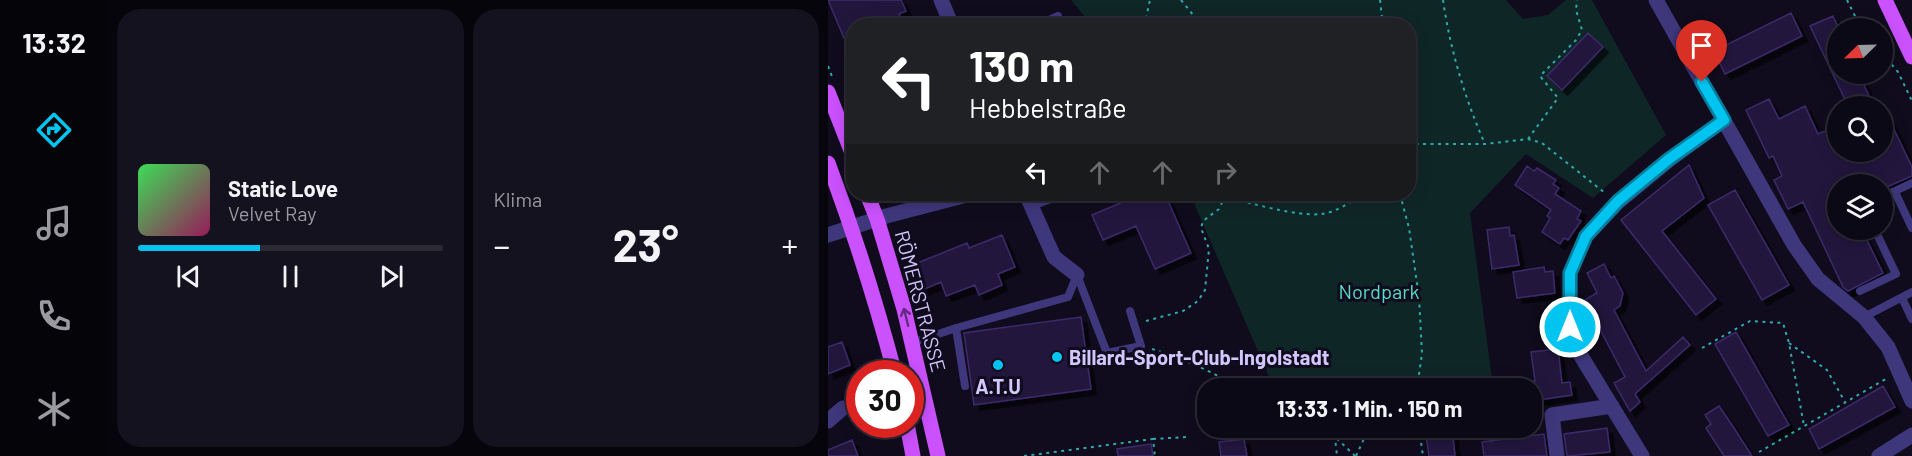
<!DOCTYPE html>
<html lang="de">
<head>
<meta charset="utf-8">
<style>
  :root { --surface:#0c0916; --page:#15121f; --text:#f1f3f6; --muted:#9a9aa1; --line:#2c2a35; --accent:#02c4f0 }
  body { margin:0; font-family:Barlow,sans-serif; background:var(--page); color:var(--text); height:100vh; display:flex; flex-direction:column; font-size:22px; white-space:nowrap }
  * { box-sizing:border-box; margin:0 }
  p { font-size:20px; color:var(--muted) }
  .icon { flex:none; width:33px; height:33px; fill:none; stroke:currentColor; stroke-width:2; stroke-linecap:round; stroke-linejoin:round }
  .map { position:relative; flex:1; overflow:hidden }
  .details { display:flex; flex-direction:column; gap:9px; padding:9px; background:#07050c; width:720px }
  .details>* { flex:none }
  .banner { position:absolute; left:18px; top:18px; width:570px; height:183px; border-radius:24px; box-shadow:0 3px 15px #0003,0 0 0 2px var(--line); background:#202124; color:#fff; overflow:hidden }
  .needle { width:39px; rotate:247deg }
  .fabs { position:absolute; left:999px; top:18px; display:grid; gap:12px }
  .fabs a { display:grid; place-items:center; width:66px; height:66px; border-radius:50%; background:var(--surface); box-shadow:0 3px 15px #0003,0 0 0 2px var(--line); font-size:30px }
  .speed { position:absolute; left:18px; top:360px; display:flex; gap:12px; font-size:30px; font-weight:700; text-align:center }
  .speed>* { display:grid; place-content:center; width:78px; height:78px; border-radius:50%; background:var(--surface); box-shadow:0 3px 15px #0003,0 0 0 2px var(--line); line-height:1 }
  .speed .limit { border:9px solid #d22; background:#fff; color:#111 }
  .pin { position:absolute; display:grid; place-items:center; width:51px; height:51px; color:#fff; margin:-62px -26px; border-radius:50% 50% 50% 0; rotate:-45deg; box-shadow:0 0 6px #0007 }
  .pin .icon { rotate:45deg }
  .me { position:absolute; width:66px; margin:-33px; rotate:0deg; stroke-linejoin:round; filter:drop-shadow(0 0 4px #0008) }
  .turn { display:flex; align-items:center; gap:21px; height:126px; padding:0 24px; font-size:27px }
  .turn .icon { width:78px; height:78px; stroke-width:2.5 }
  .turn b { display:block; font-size:42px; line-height:51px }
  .lanes { display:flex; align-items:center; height:57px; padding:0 24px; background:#0003; justify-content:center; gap:30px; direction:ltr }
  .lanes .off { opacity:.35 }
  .big { font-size:45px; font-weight:700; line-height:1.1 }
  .details .card { flex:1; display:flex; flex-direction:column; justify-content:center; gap:9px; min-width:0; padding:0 21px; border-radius:24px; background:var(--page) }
  .song { display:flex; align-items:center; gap:18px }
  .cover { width:72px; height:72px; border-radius:9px; background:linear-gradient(135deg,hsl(130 70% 55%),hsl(330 70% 35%)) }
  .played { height:6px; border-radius:3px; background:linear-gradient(90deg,var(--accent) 40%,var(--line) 40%) }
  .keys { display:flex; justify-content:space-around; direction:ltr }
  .heat { display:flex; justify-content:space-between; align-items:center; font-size:33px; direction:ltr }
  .details .tiles { flex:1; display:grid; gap:9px; grid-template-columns:repeat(2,1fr) }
  .trip { position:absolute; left:369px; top:378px; width:345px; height:60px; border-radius:24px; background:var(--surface); box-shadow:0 3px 15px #0003,0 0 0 2px var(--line); font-weight:700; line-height:60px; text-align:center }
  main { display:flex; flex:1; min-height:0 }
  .menu { display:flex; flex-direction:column; width:108px; justify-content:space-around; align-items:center; background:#050409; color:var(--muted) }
  .menu .icon { width:42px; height:42px }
  .menu .selected { color:var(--accent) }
  .menu b { font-size:27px; color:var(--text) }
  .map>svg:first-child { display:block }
  .green { fill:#0f2627 }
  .building { fill:#23183e; stroke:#3c2a6a; stroke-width:1.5; filter:url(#shadow) }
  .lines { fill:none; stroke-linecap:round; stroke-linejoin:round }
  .path { stroke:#2eaaad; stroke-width:2; stroke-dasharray:3 4.5; stroke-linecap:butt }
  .lane { stroke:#3f377c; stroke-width:8 }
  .street { stroke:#3f377c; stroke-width:15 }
  .primary { stroke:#cb51fd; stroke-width:15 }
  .oneway { stroke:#642b82 }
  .route-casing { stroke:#017f9c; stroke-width:15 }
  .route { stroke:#02c4f0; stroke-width:10 }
  .poi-dot { fill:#02c4f0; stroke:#100c1d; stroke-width:2 }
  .labels { text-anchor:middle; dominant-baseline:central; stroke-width:6; stroke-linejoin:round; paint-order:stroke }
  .park-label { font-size:20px; fill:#56ddc7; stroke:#100c1d }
  .street-label { font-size:20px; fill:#d3c8fe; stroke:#100c1d }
  .poi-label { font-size:20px; font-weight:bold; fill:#d3c8fe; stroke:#100c1d; text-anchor:start }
</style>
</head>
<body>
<main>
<nav class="menu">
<b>13:32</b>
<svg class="icon selected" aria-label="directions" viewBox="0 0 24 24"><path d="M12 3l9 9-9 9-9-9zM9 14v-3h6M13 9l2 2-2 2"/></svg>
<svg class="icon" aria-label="music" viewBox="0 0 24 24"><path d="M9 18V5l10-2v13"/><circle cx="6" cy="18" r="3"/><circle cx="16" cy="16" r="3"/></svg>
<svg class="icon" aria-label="phone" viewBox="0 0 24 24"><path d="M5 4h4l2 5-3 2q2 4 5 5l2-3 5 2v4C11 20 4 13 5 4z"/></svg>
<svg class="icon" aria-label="climate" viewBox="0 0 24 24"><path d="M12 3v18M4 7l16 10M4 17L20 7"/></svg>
</nav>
<section class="details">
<div class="tiles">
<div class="card">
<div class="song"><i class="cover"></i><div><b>Static Love</b><p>Velvet Ray</p></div></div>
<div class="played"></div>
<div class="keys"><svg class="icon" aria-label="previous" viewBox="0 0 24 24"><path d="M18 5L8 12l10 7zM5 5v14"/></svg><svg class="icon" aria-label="pause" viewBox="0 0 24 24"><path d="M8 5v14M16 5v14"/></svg><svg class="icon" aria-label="next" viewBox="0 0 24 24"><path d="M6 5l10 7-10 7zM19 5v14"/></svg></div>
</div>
<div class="card"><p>Klima</p>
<div class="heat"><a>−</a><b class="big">23°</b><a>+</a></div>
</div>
</div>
</section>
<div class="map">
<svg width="1084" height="456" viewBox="0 0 1084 456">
  <defs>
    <filter id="shadow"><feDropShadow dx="5.5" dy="5.5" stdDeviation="0" flood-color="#0009"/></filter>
  </defs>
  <rect width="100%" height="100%" fill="#100c1d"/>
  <path class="green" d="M243,0h435l17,19 25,-4 18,-15h26l74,135 -73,63 -67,-44 -56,59 22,166 -76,9h-142l-84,-194h218v-168l-316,-1z"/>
  <path class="building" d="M0,0h73l5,11 -7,3 5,12h-50v8l-10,4z
    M963,13l11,23 -77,38 -11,-23z
    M1005,16l5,11v47h21l11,24 -17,8h-5l-38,-80z
    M760,33l15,14 -41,43 -15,-14z
    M941,99l10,20 26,-13 13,28 15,-6 5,9v15h44v-48l30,63v9l-30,13v-5h-44v46h24l21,43 -35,18 -5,-4 -40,-85 -15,7 -14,-29 8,-4 -9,-20 -4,2 -23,-48z
    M861,165l15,33 -42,33 54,68 -20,16 -75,-95z
    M699,166l7,5 3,-3 19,12 -3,4 6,4 -4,6 26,17 -4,8 4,2 -13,19 -4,-2 -4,6 -18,-12 8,-14 -3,-2 4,-6 -36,-25z
    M907,190l54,95 -27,15 -54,-95z
    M314,194h23l26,59 -36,16 -19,-43 -33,14 -11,-25z
    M681,227l1,9 4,-1 5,30 -27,4 -5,-39z
    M174,235l13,32 -17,7 4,11 -23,10 -4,-10 -29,11 -5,-14 -21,9 -10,-25 57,-23 2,5z
    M776,264l7,14 3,-2 9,17 -3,13 -6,4 32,61 37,-34 7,8 -55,49 5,8 -10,9 -16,-28 11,-6 -30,-57 -3,1 -9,-20 14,-8 -10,-20z
    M716,267l1,5 8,-1 2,22 -38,5 -4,-26z
    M253,317l10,72 -117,16 -10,-72z
    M908,332l53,93 -21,11 -53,-92z
    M14,342l8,23 -22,9v-27z
    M730,349l4,34 8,-1 2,13 -40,6v-20h3l-4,-29z
    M1055,386l12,21 -76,42 -10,-20z
    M891,406l13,19 20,31h-28l-18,-28 5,-4 -6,-9z
    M597,428h27l3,28h-26z
    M779,428l3,24 -43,4 -3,-22z
    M716,434l3,22h-63l-2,-14z
    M416,439l3,17h-26l-2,-14z
    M24,440l6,16h-30v-6z
    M323,444l2,12h-35l-1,-7z"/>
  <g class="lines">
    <path class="path" d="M353,0l21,26
      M552,0l3,26
      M615,0c7,49 22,99 42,144
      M1019,0l14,28
      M319,26l-1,-8 4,-18
      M1054,53l16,19 14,29
      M0,66l5,13
      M700,139l30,-41 -18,-22 36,-36 6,-10 -6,-20 1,-10
      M580,144h77l43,-5 14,4 63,50
      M572,194l9,34 10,69 3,57 -5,34
      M398,197c25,6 71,20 96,17 14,-2 29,-12 41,-20
      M318,321l37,-10 15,-10 7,-11 4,-41 -8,-21 2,-7 16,-12 7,-15
      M961,343l38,27 18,32
      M874,348l48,-27 33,2 6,20 15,83
      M324,349c31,9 60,23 88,39
      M498,428l29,28
      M506,428l3,28
      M591,428l4,28
      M325,439l34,-2
      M931,452l127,-73
      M196,456l129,-17 2,17
      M528,456l13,-28"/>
    <path class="lane" d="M208,26l22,-10
      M1067,192l17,36
      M1054,197l30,-14
      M204,206l32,-12
      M249,275l30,78 34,-7 -11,-35
      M1032,291l36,-17 -21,-44
      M1074,298l10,21
      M1036,317l48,-25
      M128,328l9,58
      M84,343l44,-15 112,-31 9,-22"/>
    <path class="street" d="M113,0l11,26
      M828,0l138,245 24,34 46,38 24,30 24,54
      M198,194l28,63 23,18
      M0,235l58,-19 85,-22
      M0,421l15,-13
      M729,456l-5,-41 60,-9
      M814,456l-61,-100 -11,-29v-54l16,-37 31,-33 52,-43 55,-40
      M1051,456l33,-21"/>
    <path class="primary" d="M1057,0l27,57
      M0,92l26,66
      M0,163c26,69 48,139 67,211
      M39,194l10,25 27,90 34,147
      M79,424l6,32"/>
  </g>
  <defs><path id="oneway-shaft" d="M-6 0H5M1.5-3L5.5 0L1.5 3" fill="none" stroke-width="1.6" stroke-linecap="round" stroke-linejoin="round" transform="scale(1.5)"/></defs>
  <use class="oneway" href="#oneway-shaft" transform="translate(78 317) rotate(-104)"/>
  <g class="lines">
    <g class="route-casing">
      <path id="route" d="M742,327v-54l16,-37 32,-35 51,-42 55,-39 -22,-38"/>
    </g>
    <use href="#route" class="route"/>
  </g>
  <g class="poi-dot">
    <circle cx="229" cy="357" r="6"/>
    <circle cx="170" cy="365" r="6"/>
  </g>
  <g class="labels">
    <g class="park-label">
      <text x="551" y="291">Nordpark</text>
    </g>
    <g class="street-label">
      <text transform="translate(93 301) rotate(75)">RÖMERSTRASSE</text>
    </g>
    <g class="poi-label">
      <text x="241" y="357">Billard-Sport-Club-Ingolstadt</text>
      <text x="170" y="386" text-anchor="middle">A.T.U</text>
    </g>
  </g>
</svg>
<div class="fabs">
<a><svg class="needle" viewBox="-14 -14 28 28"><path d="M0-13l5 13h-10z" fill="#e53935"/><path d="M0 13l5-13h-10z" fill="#9a9aa1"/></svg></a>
<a><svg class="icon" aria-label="search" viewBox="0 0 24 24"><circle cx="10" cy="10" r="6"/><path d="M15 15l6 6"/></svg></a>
<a><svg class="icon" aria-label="layers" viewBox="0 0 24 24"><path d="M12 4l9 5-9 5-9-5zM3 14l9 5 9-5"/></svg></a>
</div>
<div class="speed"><div class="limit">30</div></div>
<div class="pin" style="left:874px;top:82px;background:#d93025"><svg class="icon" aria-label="arrive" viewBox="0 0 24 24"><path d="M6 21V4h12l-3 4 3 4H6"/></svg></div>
<svg class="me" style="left:742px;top:327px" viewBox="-20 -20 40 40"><circle r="17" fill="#02c4f0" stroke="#fff" stroke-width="3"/><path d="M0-11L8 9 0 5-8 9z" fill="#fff"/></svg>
<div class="trip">13:33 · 1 Min. · 150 m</div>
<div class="banner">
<div class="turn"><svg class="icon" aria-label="left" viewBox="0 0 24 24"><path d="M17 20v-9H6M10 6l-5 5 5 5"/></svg><div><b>130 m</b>Hebbelstraße</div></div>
<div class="lanes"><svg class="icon" aria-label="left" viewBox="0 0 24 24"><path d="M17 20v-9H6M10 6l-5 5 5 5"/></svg><svg class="icon off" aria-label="ahead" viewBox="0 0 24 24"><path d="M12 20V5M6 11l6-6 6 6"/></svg><svg class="icon off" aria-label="ahead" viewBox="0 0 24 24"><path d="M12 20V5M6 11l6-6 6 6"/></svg><svg class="icon off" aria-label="right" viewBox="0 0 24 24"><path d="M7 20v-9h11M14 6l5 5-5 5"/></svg></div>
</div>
</div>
</main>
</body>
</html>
